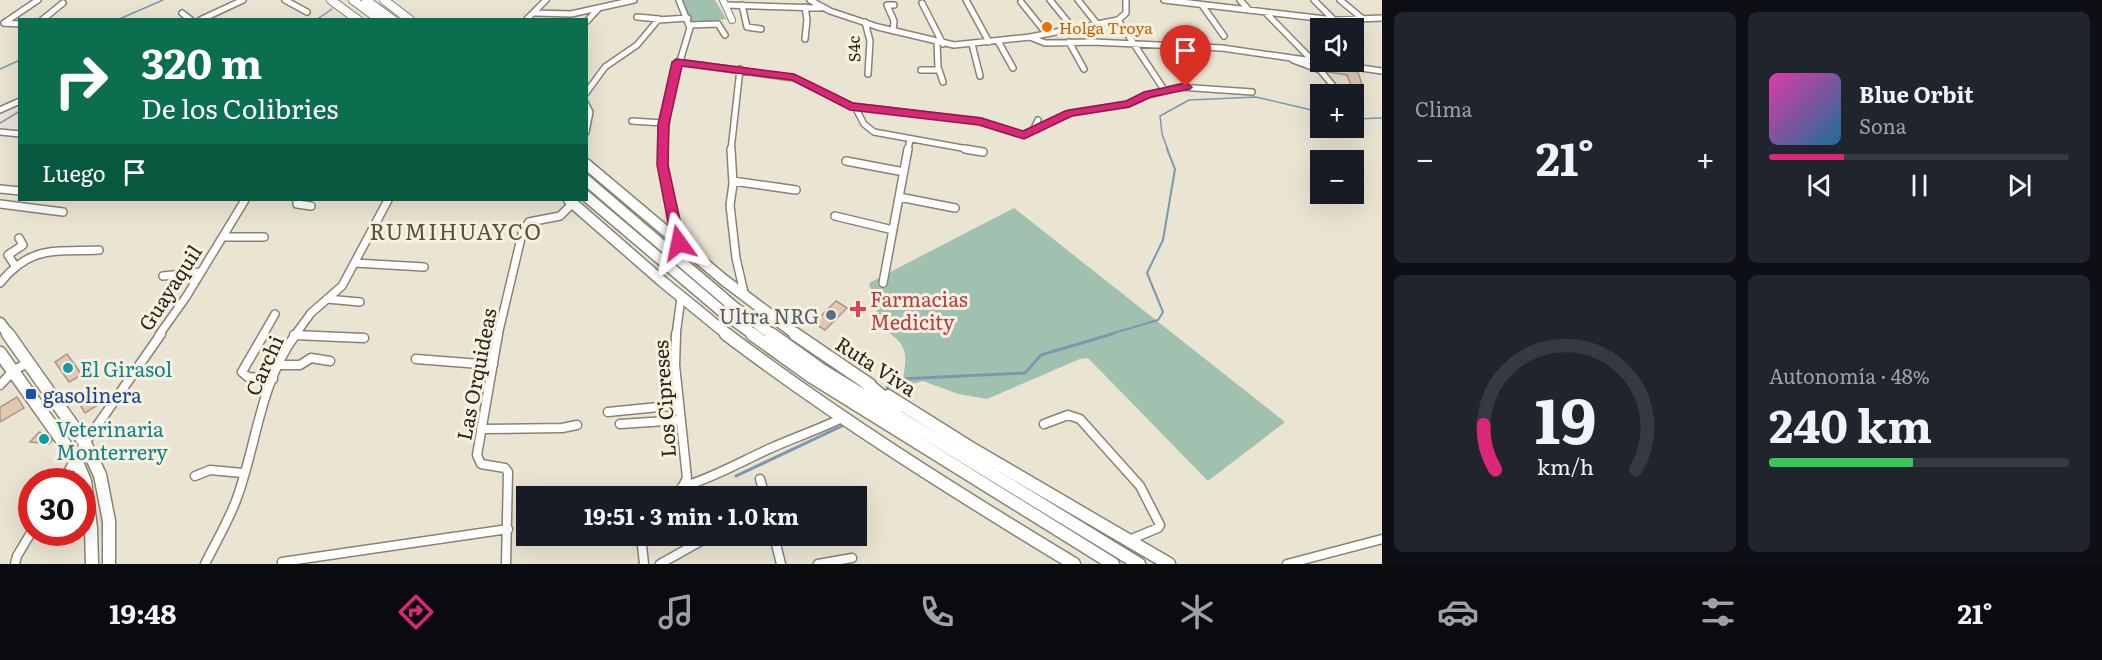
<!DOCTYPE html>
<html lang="es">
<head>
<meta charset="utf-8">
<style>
  :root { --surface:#171b24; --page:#20242c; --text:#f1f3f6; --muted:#9ea1a6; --line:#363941; --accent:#db2777 }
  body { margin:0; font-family:Literata,serif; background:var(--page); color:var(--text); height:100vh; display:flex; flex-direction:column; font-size:22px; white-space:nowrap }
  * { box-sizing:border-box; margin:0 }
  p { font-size:20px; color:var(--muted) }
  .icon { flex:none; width:33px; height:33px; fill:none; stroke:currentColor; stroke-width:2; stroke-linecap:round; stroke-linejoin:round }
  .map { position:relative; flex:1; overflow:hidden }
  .details { display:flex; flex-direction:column; gap:12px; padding:12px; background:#0d0f14; width:720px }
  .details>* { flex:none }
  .hud { position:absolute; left:18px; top:18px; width:570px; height:183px; border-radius:0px; box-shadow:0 6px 24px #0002; background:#0b6e4f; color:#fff; overflow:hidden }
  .fabs { position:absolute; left:1310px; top:18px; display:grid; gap:12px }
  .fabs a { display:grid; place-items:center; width:54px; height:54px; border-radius:0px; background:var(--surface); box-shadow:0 6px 24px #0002; font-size:30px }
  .speed { position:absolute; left:18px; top:468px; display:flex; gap:12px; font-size:30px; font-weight:700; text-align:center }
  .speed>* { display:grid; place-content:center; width:78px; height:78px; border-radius:50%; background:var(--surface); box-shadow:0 6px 24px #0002; line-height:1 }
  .speed .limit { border:9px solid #d22; background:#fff; color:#111 }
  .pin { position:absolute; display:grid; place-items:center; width:51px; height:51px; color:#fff; margin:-62px -26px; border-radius:50% 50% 50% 0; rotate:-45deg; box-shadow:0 0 6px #0007 }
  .pin .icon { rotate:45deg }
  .me { position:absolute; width:66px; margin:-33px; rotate:348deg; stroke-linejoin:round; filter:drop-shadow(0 0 4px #0008) }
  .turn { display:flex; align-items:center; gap:21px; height:126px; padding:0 24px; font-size:27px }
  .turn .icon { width:78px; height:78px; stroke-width:2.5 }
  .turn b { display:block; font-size:42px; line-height:51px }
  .then { display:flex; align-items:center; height:57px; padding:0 24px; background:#0003; gap:12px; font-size:22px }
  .big { font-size:45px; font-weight:700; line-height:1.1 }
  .details .widget { flex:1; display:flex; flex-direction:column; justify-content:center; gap:9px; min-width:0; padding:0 21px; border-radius:9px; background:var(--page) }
  .details .dial { align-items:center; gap:0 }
  .dial svg { height:156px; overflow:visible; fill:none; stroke:var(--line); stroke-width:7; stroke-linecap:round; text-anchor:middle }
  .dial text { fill:var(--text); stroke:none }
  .song { display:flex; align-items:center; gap:18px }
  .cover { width:72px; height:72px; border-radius:9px; background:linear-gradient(135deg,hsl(320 70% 55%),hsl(200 70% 35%)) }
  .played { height:6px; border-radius:3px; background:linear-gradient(90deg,var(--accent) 25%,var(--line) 25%) }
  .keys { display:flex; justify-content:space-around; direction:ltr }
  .heat { display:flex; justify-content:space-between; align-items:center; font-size:33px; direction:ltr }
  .charge { height:9px; border-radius:4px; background:linear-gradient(90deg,#34c759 48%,var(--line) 0) }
  .details .tiles { flex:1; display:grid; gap:12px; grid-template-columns:repeat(2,1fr) }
  .trip { position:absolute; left:516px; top:486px; width:351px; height:60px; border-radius:0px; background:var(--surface); box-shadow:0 6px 24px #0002; font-weight:700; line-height:60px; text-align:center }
  .menu { display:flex; height:96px; justify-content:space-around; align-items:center; background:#090b0e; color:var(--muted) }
  .menu .icon { width:42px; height:42px }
  .menu .on { color:var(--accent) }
  .menu b { font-size:27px; color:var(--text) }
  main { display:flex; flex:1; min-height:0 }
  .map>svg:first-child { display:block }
  .green { fill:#a1c1b0 }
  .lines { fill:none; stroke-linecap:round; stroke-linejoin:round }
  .stream-far2 { stroke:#7c98af; stroke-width:1.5 }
  .stream-far1 { stroke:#7c98af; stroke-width:2 }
  .stream { stroke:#7c98af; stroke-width:3 }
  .building { fill:#e3c7ae; stroke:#a6998d; stroke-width:1.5 }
  .minor-far2-casing { stroke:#888373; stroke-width:8 }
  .minor-far1-casing { stroke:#888373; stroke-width:10 }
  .minor-casing { stroke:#888373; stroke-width:11 }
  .tertiary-casing { stroke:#888373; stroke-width:8 }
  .primary-far2-casing { stroke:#888373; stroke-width:10 }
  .primary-far1-casing { stroke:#888373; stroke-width:13 }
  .primary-casing { stroke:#888373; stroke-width:15 }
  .trunk-far2-casing { stroke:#888373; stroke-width:10 }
  .trunk-far1-casing { stroke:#888373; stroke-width:13 }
  .trunk-casing { stroke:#888373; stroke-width:15 }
  .minor-far2 { stroke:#fff; stroke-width:5 }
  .minor-far1 { stroke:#fff; stroke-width:7 }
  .minor { stroke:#fff; stroke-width:8 }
  .tertiary { stroke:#fff; stroke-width:6 }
  .primary-far2 { stroke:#fff; stroke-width:8 }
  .primary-far1 { stroke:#fff; stroke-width:10 }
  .primary { stroke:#fff; stroke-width:12 }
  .trunk-far2 { stroke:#fff; stroke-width:8 }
  .trunk-far1 { stroke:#fff; stroke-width:10 }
  .trunk { stroke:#fff; stroke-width:12 }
  .route { fill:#db2777; stroke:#8e194d; stroke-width:1.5 }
  .food-dot { fill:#e8710a; stroke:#f8f1e0; stroke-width:2 }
  .health-dot { fill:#e0444e; stroke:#f8f1e0; stroke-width:2 }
  .service-dot { fill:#5c6f8a; stroke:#f8f1e0; stroke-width:2 }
  .culture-dot { fill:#0f9aa8; stroke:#f8f1e0; stroke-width:2 }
  .transit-dot { fill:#1a4fb4; stroke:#f8f1e0; stroke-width:2 }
  .labels { text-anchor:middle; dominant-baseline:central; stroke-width:6; stroke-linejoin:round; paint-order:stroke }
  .far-food-label { font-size:16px; fill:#c56008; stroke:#f8f1e0; text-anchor:start }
  .far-street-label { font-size:16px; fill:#28251f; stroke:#f8f1e0 }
  .street-label { font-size:20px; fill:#28251f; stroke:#f8f1e0 }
  .health-label { font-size:20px; fill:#be3a42; stroke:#f8f1e0; text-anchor:start }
  .service-label { font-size:20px; fill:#4e5e75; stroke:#f8f1e0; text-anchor:end }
  .culture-label { font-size:20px; fill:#0d838f; stroke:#f8f1e0; text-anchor:start }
  .transit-label { font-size:20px; fill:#164399; stroke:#f8f1e0; text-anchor:start }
  .quarter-label { font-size:22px; letter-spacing:1.5px; fill:#565142; stroke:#f8f1e0 }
</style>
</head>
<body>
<main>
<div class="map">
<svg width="1382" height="564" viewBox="0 0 1382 564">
  <rect width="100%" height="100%" fill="#eae4d3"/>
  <path class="green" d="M681,0h34l11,19 -34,5z
    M1014,208l271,214 -77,59 -120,-123 -8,1 -93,40 -29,-5 -35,-13 -21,6c4,-32 10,-40 -20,-59l-13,-45z"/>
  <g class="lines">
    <path class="stream-far2" d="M117,20l46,-20
      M316,20l16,-11
      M0,69l20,-9
      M1353,119l29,-1
      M0,123l20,-12
      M1168,150l-6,-16 -2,-18 29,-16 67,-3 64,15"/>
    <path class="stream-far1" d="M1107,335l51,-15 5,-8 -16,-39 16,-33 12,-71 -8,-20"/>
    <path class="stream" d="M887,388l13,-9 125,-6 16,-18 71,-21
      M736,476l108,-51"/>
  </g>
  <path class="building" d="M1324,68l34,4 5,16 -12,-3 -4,-10 -19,-3z
    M836,301l11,7 -22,22 -11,-7z
    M67,354l15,21 -13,7 -14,-20z
    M99,394l5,7 -19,12 -5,-8z
    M17,397l7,11 -24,14v-15z
    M39,432l9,3 4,6 -3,3 -19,-2z"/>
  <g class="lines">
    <g class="minor-far2-casing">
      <path id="minor-far2" d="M285,0l22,12
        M810,0l20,11 48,16 76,18 76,-8 88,-17 8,-7v-13
        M966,0l23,42
        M1050,0l22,27
        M1078,0l20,25
        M1164,0l170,20 48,-2
        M1240,0l9,10
        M1314,0l20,20
        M1340,0l23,19
        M1021,2l25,31
        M922,3l21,41
        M726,5l95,3
        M742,5l5,22 14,2
        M1202,5l22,31
        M805,7l2,13 -2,19
        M1265,12l48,49
        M182,13l9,7
        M535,13l36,1 63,-14
        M637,17l22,2
        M42,20l21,-17
        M200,20l43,-20
        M526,20l20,-20
        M1118,20l47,71
        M587,21l12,-13
        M865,22l5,19 -2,33
        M4,23l34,-23
        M4,23l16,1
        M690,25l28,-1 7,11
        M893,31l1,-10 -7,-16h7
        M1030,37l15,6 48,-1 129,6 160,23
        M998,41l15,27
        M1069,42l15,27
        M937,43l1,24 5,15
        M972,44l8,32
        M1293,60l27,10 20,24
        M677,62l117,16 57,28 130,15 43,14 45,-22 60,-9 19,-9 32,-8 72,5
        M921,70h18
        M586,93l19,-26 32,-22 21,-25 30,-2
        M586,104l4,8 -4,20
        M855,107l9,17 10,8 99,18
        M0,110l20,-9
        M1038,120l-3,6 3,3
        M632,121l31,2
        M0,132l20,2
        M663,150l7,-56 20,-66 -11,-28
        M731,150l9,-81
        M908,150l2,-11"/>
    </g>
    <g class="minor-far1-casing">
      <path id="minor-far1" d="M663,149l2,33 13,58
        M731,149l2,35 -3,21 6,53 9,39
        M965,149l18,3
        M846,161l58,11
        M733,181l63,9
        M0,189l20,2
        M899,197l56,11
        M297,200v4l14,2
        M0,204l63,8
        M835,216l58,14
        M223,237h41
        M355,263l69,4
        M16,267l-8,-12 15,-10 -4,-7
        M163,276l38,-4
        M0,283c31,-38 54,-31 99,-33
        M883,283l25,-134
        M327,299l33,3
        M159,335l27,-38 59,-97
        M263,335l12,-21
        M294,335h8
        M295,335l16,-22 31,-27 46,-86
        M498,335l24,-101 7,-12 31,-6 13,-13
        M676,335l5,-37"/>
    </g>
    <g class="minor-casing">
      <path id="minor" d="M264,334l-22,38 6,5 25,2
        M498,334l-21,121 4,9 24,4 3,4 -2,92
        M676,334l-1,31 12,113 -9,18
        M294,335l70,3
        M416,359l77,6
        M279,365h21l11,-7 19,3
        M0,385l14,-15 14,-7
        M608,412l71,-7
        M620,424l61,-4
        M1044,424l24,-9 12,4 60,67 20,39 -2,3 -29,12
        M481,429l81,-1 15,-3
        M195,476l15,-6 33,3
        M760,479l5,17
        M62,482l23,-39 76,-109
        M682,487c31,-9 60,-26 89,-39 25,-11 49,-19 73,-31
        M641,536l3,28
        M774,536l7,28
        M282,562l226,-33
        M15,564l2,-8 15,-25
        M205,564c11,-22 24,-44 32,-66 20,-55 23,-116 59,-164
        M660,564l50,-28
        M818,564l34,-6
        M1287,564l95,-25"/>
    </g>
    <g class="tertiary-casing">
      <path id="tertiary" d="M723,0l9,20"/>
    </g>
    <g class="primary-far2-casing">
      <path id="primary-far2" d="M331,0l27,20
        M384,0l26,20"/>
    </g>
    <g class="primary-far1-casing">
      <path id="primary-far1" d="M586,164l138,116 73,55
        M569,200l94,82 65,53
        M0,323l9,12"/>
    </g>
    <g class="primary-casing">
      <path id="primary" d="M8,334l77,109 15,32 9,46v43
        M726,334c111,84 229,158 348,230
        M795,334l75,51
        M0,353l76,107 9,21 6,47 1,36
        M888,396l86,54 195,114"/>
    </g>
    <g class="trunk-far2-casing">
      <path id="trunk-far2" d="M353,0l27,20
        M366,0l27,20"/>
    </g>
    <g class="trunk-far1-casing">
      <path id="trunk-far1" d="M586,180l148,127 39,28
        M586,196l139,118 29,21"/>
    </g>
    <g class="trunk-casing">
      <path id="trunk" d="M752,334l60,43 301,187
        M771,334l49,35 319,195
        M864,381l32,27"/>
    </g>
    <use href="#minor-far2" class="minor-far2"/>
    <use href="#minor-far1" class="minor-far1"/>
    <use href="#minor" class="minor"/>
    <use href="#tertiary" class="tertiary"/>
    <use href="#primary-far2" class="primary-far2"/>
    <use href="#primary-far1" class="primary-far1"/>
    <use href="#primary" class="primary"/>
    <use href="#trunk-far2" class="trunk-far2"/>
    <use href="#trunk-far1" class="trunk-far1"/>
    <use href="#trunk" class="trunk"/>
  </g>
  <path class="route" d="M677,59l117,15 59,29 128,15 42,13 42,-20 61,-10 18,-9 42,-9 6,4 -2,2 -39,8 -22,10 -57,9 -48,23 -45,-14 -129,-15 -58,-30 -110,-14 -13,58 -1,41 17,78 -6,5 -7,-5 -15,-78 1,-41 14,-62z"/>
  <circle class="food-dot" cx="1047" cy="27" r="6"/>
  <path class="health-dot" d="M855 300h6v6h6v6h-6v6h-6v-6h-6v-6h6z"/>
  <circle class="service-dot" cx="831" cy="315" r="6"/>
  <g class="culture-dot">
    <circle cx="68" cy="368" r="6"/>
    <circle cx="44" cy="439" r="6"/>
  </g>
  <rect class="transit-dot" x="25" y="388" width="12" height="12" rx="3"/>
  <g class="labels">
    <g class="far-food-label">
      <text x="1059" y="27">Holga Troya</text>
    </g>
    <g class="far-street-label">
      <text transform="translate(853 49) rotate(-92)">S4c</text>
    </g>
    <g class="street-label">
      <text transform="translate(169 287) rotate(-57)">Guayaquil</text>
      <text transform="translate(263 365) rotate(-66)">Carchi</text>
      <text transform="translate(877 365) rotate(33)">Ruta Viva</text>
      <text transform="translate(475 374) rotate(-79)">Las Orquideas</text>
      <text transform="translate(663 399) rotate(-94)">Los Cipreses</text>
    </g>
    <g class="health-label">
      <text x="870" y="298">Farmacias<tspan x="870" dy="23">Medicity</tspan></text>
    </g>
    <g class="service-label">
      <text x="819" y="315">Ultra NRG</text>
    </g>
    <g class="culture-label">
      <text x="80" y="368">El Girasol</text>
      <text x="56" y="428">Veterinaria<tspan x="56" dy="23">Monterrery</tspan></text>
    </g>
    <g class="transit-label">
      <text x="43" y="394">gasolinera</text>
    </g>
    <g class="quarter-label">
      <text x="456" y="230">RUMIHUAYCO</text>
    </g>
  </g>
</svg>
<div class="fabs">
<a><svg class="icon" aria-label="sound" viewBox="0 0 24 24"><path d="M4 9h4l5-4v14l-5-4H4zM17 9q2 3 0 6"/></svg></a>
<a>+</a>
<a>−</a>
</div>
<div class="speed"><div class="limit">30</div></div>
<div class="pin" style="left:1186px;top:87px;background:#d93025"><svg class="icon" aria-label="arrive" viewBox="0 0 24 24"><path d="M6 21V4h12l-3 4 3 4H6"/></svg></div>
<svg class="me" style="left:679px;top:243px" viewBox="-20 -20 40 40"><path d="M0-17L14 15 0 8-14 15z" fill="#db2777" stroke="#fff" stroke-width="4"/></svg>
<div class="trip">19:51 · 3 min · 1.0 km</div>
<div class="hud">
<div class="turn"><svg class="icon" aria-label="right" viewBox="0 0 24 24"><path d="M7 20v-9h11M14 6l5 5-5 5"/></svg><div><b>320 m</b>De los Colibries</div></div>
<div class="then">Luego<svg class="icon" aria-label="arrive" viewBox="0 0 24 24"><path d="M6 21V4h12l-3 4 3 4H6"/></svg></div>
</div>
</div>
<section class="details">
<div class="tiles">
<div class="widget"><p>Clima</p>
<div class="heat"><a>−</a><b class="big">21°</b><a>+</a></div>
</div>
<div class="widget">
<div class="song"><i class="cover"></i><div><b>Blue Orbit</b><p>Sona</p></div></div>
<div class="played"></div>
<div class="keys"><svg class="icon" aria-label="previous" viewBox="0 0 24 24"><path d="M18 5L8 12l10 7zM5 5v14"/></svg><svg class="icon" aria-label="pause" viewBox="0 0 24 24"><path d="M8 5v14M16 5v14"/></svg><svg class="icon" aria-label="next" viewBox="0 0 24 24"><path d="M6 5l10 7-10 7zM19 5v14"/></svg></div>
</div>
<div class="widget dial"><svg viewBox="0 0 100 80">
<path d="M14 69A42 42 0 1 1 86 69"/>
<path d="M14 69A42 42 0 0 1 8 46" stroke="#db2777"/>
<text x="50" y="56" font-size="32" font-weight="700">19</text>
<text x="50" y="72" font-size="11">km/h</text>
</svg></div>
<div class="widget"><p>Autonomía · 48%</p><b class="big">240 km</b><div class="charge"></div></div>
</div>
</section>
</main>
<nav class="menu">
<b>19:48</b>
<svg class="icon on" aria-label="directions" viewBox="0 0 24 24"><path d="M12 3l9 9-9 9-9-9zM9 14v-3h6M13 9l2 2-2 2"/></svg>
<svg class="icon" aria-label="music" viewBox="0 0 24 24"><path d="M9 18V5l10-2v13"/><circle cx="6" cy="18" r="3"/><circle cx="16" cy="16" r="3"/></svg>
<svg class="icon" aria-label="phone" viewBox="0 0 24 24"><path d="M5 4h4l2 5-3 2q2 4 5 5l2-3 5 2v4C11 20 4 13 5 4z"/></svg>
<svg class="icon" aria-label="climate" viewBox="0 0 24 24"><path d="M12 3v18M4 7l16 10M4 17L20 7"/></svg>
<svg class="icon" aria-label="car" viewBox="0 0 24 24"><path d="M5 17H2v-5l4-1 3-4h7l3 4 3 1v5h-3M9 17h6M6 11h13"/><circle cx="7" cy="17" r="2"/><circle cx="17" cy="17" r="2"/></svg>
<svg class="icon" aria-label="filters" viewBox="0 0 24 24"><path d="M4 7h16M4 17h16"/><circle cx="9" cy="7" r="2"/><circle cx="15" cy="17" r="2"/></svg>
<b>21°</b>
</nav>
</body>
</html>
